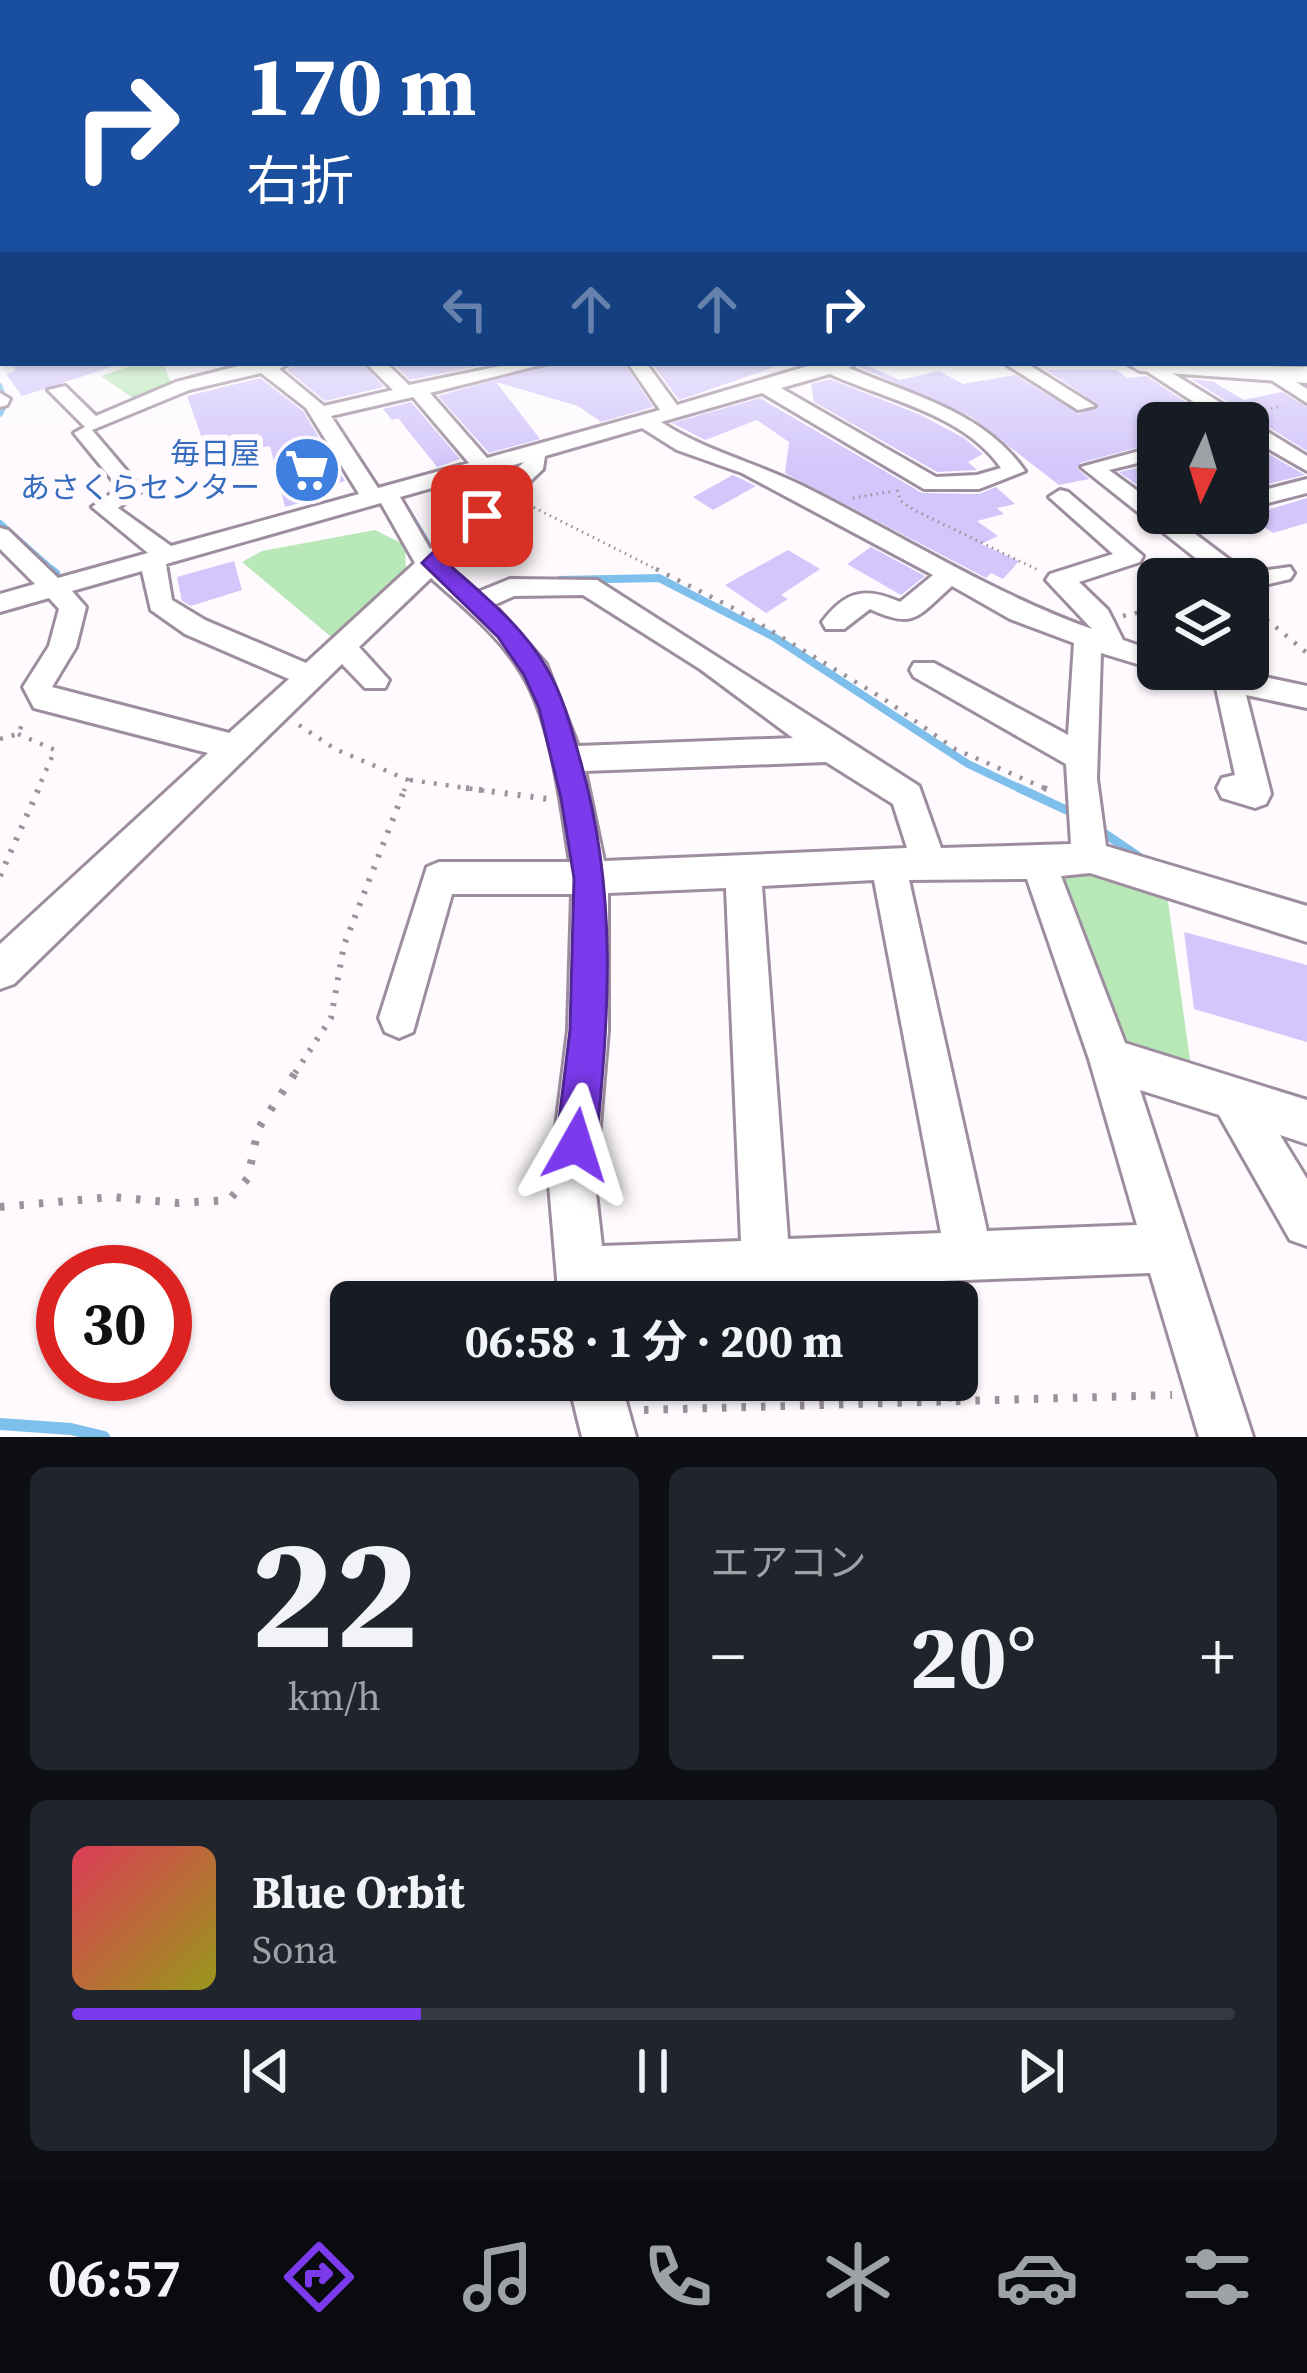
<!DOCTYPE html>
<html lang="ja">
<head>
<meta charset="utf-8">
<style>
  :root { --surface:#171b24; --page:#20242c; --text:#f1f3f6; --muted:#9ea1a6; --line:#363941; --accent:#7c3aed }
  body { margin:0; font-family:"Source Serif 4","Noto Sans JP",serif; background:var(--page); color:var(--text); height:100vh; display:flex; flex-direction:column; font-size:45px; white-space:nowrap }
  * { box-sizing:border-box; margin:0 }
  p { font-size:39px; color:var(--muted) }
  .icon { flex:none; width:66px; height:66px; fill:none; stroke:currentColor; stroke-width:2; stroke-linecap:round; stroke-linejoin:round }
  .map { position:relative; height:1437px; overflow:hidden }
  .sheet { display:flex; flex-direction:column; gap:30px; padding:30px; background:#0d0f14; flex:1 }
  .sheet>* { flex:none }
  .hud { position:absolute; left:0px; top:0px; width:1308px; height:366px; box-shadow:0 3px 9px #0004; background:#1a4fa0; color:#fff; overflow:hidden }
  .needle { width:78px; rotate:184deg }
  .fabs { position:absolute; left:1137px; top:402px; display:grid; gap:24px }
  .fabs a { display:grid; place-items:center; width:132px; height:132px; border-radius:18px; background:var(--surface); box-shadow:0 3px 9px #0004; font-size:60px }
  .speed { position:absolute; left:36px; top:1245px; display:flex; gap:24px; font-size:60px; font-weight:700; text-align:center }
  .speed>* { display:grid; place-content:center; width:156px; height:156px; border-radius:50%; background:var(--surface); box-shadow:0 3px 9px #0004; line-height:1 }
  .speed .limit { border:18px solid #d22; background:#fff; color:#111 }
  .pin { position:absolute; display:grid; place-items:center; width:102px; height:102px; color:#fff; margin:-51px; border-radius:24px; box-shadow:0 6px 18px #0006 }
  .me { position:absolute; width:132px; margin:-66px; rotate:6deg; stroke-linejoin:round; filter:drop-shadow(0 0 9px #0008) }
  .turn { display:flex; align-items:center; gap:42px; height:252px; padding:0 48px; font-size:54px }
  .turn .icon { width:156px; height:156px; stroke-width:2.5 }
  .turn b { display:block; font-size:84px; line-height:102px }
  .lanes { display:flex; align-items:center; height:114px; padding:0 48px; background:#0003; justify-content:center; gap:60px; direction:ltr }
  .lanes .off { opacity:.35 }
  .big { font-size:90px; font-weight:700; line-height:1.1 }
  .sheet .widget { flex:1; display:flex; flex-direction:column; justify-content:center; gap:18px; min-width:0; padding:0 42px; border-radius:18px; background:var(--page) }
  .sheet .dial { align-items:center; gap:0 }
  .dial b { font-size:156px; line-height:1 }
  .song { display:flex; align-items:center; gap:36px }
  .cover { width:144px; height:144px; border-radius:18px; background:linear-gradient(135deg,hsl(350 70% 55%),hsl(60 70% 35%)) }
  .played { height:12px; border-radius:6px; background:linear-gradient(90deg,var(--accent) 30%,var(--line) 30%) }
  .keys { display:flex; justify-content:space-around; direction:ltr }
  .heat { display:flex; justify-content:space-between; align-items:center; font-size:66px; direction:ltr }
  .sheet .tiles { flex:1; display:grid; gap:30px; grid-template-columns:1fr 1fr }
  .widget:last-child { grid-column:span 2 }
  .trip { position:absolute; left:330px; top:1281px; width:648px; height:120px; border-radius:18px; background:var(--surface); box-shadow:0 3px 9px #0004; font-weight:700; line-height:120px; text-align:center }
  .tabs { display:flex; height:192px; justify-content:space-around; align-items:center; background:#090b0e; color:var(--muted) }
  .tabs .icon { width:84px; height:84px }
  .tabs .current { color:var(--accent) }
  .tabs b { font-size:54px; color:var(--text) }
  .map>svg:first-child { display:block }
  .green { fill:#b8e7b8 }
  .lines { fill:none; stroke-linecap:round; stroke-linejoin:round }
  .stream-far4 { stroke:#7ebfeb; stroke-width:4.5 }
  .stream-far3 { stroke:#7ebfeb; stroke-width:6 }
  .stream-far2 { stroke:#7ebfeb; stroke-width:8 }
  .stream-far1 { stroke:#7ebfeb; stroke-width:9 }
  .stream { stroke:#7ebfeb; stroke-width:12 }
  .building { fill:#d2c6fb }
  .street-casing { stroke:#9e8d9e; stroke-width:6 }
  .secondary-casing { stroke:#9e8d9e; stroke-width:6 }
  .path-far3 { stroke:#9a949a; stroke-width:3; stroke-dasharray:1.5 4.5; stroke-linecap:butt }
  .path-far2 { stroke:#9a949a; stroke-width:4.5; stroke-dasharray:3 9; stroke-linecap:butt }
  .path-far1 { stroke:#9a949a; stroke-width:6; stroke-dasharray:3 10; stroke-linecap:butt }
  .path { stroke:#9a949a; stroke-width:8; stroke-dasharray:4.5 15; stroke-linecap:butt }
  .street { fill:#fff; fill-rule:evenodd }
  .secondary { fill:#fff; fill-rule:evenodd }
  .route { fill:#7c3aed; stroke:#51269a; stroke-width:3 }
  .labels { text-anchor:middle; dominant-baseline:central; stroke-width:12; stroke-linejoin:round; paint-order:stroke }
  .far-shop-label { font-size:30px; fill:#366cbe; stroke:#fefafe; text-anchor:end }
</style>
</head>
<body>
<div class="map">
<svg width="1307" height="1437" viewBox="0 0 1307 1437">
  <rect width="100%" height="100%" fill="#fefafe"/>
  <path class="green" d="M139,363h24l8,19 -38,16 -32,-22z
    M375,530l30,15 1,29 -60,60 -16,2 -88,-74 20,-11z
    M1063,874l49,1 55,19 24,173 -55,-13 -26,-29 -50,-138z"/>
  <g class="lines">
    <path class="stream-far4" d="M0,385l6,18"/>
    <path class="stream-far3" d="M0,414l7,-14
      M404,504l27,45
      M0,523l55,49"/>
    <path class="stream-far2" d="M51,569l5,4
      M560,580l99,-2 115,59 194,127 57,27"/>
    <path class="stream-far1" d="M1019,788l56,26
      M1098,829l47,32"/>
    <path class="stream" d="M0,1424l71,5 33,8"/>
  </g>
  <path class="building" d="M10,363h100l1,4 -89,29 -16,-22 10,-3z
    M297,363h65l22,24 -59,14 -38,-31z
    M393,363h100l-83,17z
    M552,363h72l29,44 -52,15 -23,-16 -82,-24 44,57 -51,14 -51,-57z
    M652,363h120v5l-93,32z
    M861,363l39,17 39,-9 24,13 52,-9 64,39 20,-9 -53,-35h71l10,8 19,-2 72,47h-60v19l-78,21 -3,5 12,11 -30,6 -89,-69 -111,-49z
    M260,378l43,33 42,70 -16,5 3,8 -47,13 -15,-61 -61,12 -22,-62z
    M830,379l91,36 43,23 19,16 -15,8 9,8 -40,2 -123,-70 -3,-18z
    M1191,379l21,2 32,19 38,-8 25,15v44z
    M760,398l162,95 57,1 17,-7 19,17 -18,4 7,6 -27,7 21,15 -17,8 38,17 -16,18 -12,-6 -5,5 -201,-105 4,-31 -32,-22 -52,20 -33,-17z
    M411,402l49,57 -23,8 -39,-49 -6,2 -9,-11z
    M1248,442l57,33 -57,14z
    M1158,463v37l-39,-28z
    M733,475l23,11 -43,24 -20,-13z
    M1307,498v25l-34,10 -25,-17z
    M871,547l54,29 -24,19 -54,-31z
    M788,550l32,19 -39,26 7,4 -22,14 -41,-28z
    M234,561l8,29 -51,16 -9,-5 -5,-24z
    M1184,932l123,33v77l-113,-33z"/>
  <g class="lines">
    <g class="street-casing">
      <path id="street" d="M1305,271h2v10h-2z
        M3,292v10l-3,1v-10z
        M1305,317h2v11h-2z
        M250,363h40l-11,6 45,37 69,-16 -27,-27h20l23,22 106,-22h33l-118,30 57,65 173,-48 -32,-47h18l31,42 141,-42h39l-8,5c64,28 134,43 176,103l-46,18h-55l-162,-96 -101,29c44,29 96,41 142,64 96,48 188,107 289,143l-46,-49 4,-6 63,-20 -64,-57 11,-7 8,2 75,64 -3,6 -61,20 29,28 15,30 35,12v17h69l80,17v22l-61,-13 25,99 -5,10 -11,4 -33,-10 -5,-10 5,-10 13,-3 -19,-87 -115,-35 -4,126 9,67 201,60v36l-217,-69 -29,3 64,167 182,57v44l-27,-9 27,44v67l-17,-6 -71,-125 -79,-25 113,347h-54l-49,-164 -542,21 1,8h-50l-10,-118 19,-154 4,-136h-120l-39,138 -14,6 -14,-6 -6,-14 48,-151 12,-5h131c-9,-57 -18,-141 -49,-190 -23,-38 -58,-65 -90,-94l-72,69 30,33 -4,8h-20l-23,-24 -328,320 -14,5v-45l208,-191 -174,-45 -11,-21 26,-41 10,-37 -10,-11 -49,14v-18l35,-10 -35,-35v-21l8,2 50,48 90,-25 -56,-46 27,-19 -45,-55 11,-6 -37,-37 17,-4 31,30 80,-34zM261,373l45,35 53,86 -188,52 -53,-38 25,-18 -51,-60 97,-40zM830,374c57,26 134,40 171,94l-24,7 -41,2 -155,-89zM413,397l56,66 -91,25 -47,-72zM642,428l35,22 65,23 191,102 -33,27c-34,-15 -54,-12 -78,20l4,7h18l26,-20c45,21 48,7 82,-23l58,33 64,24 -6,92 -134,-72h-20l-4,7 4,7 152,87 5,80 -130,4 -22,-62 -322,-206 -87,-1 -32,13 -33,-29 98,-94 2,-13zM524,462l-94,87 -30,-52zM381,503l34,60 -109,100 -101,-43 -33,-20 -6,-36zM142,571l9,39 34,24 104,45 -60,54 -177,-46 24,-40 10,-40 -14,-16zM583,595l117,74 93,69 -215,8 -32,-82 -52,-59 20,-9zM826,762l67,42 14,44 -303,13 -19,-90zM1027,879l62,180 48,166 -150,6 -78,-351zM874,880l67,353 -153,6 -26,-353zM726,888l15,353 -139,5 -7,-62 13,-154v-137z
        M1004,363h22l69,43 -17,4z
        M1134,363h22l151,93v15l-59,-34v-14h-22z
        M1245,363h21l41,26v14z
        M0,393l10,6 -3,6 -7,2z
        M1158,446v12l-49,12 49,36v7h54l-30,11 65,49 43,-6 4,6 -4,6 -42,10v-10h-26l-141,-112z
        M1307,479v14l-59,15v-14z
        M568,1380h52l16,57h-54z"/>
    </g>
    <g class="secondary-casing">
      <path id="secondary" d="M1126,363l181,4v16l-167,-12z"/>
    </g>
    <path class="path-far3" d="M1259,411l24,-5
      M897,490l4,11 13,9 124,60
      M853,498l41,-7
      M523,502l139,70"/>
    <path class="path-far2" d="M656,569l79,40 149,90 71,50 96,42
      M1248,604l59,49
      M1123,616l35,-8
      M299,725l36,24 73,31 -4,11
      M18,734l37,16 -18,41
      M0,739l18,-5 7,-16
      M410,780l77,11"/>
    <path class="path-far1" d="M466,788l82,11
      M1044,788l10,4
      M0,876l39,-88
      M295,1073l36,-55 13,-73 61,-157"/>
    <path class="path" d="M0,1207l112,-10 66,6 51,-3 19,-22 10,-49 39,-59
      M949,1380l4,21
      M644,1410l528,-15"/>
    <use href="#street" class="street"/>
    <use href="#secondary" class="secondary"/>
  </g>
  <linearGradient id="sky" x2="0" y2="1"><stop stop-color="#7db8e9"/><stop offset="0.57" stop-color="#fffdff"/><stop offset="1" stop-color="#fffdff" stop-opacity="0"/></linearGradient>
  <rect width="1307" height="471" fill="url(#sky)"/>
  <path class="route" d="M482,509l11,7 -46,47c36,32 76,63 100,106 17,29 25,62 34,94 37,131 28,250 15,382l-6,15 -14,6 -15,-6 -5,-15 14,-115 4,-152 -13,-80 -22,-90 -15,-33 -26,-38 -76,-74 53,-52z"/>
  <defs>
    <g id="supermarket-disc" transform="scale(3.45)"><circle r="9.5" fill="#3f7fe0" stroke="#fefafe"/><path d="M-6-5.5h2.5l.6 2H6L4.5 2H-2.5L-4.4-4H-6ZM-1.5 3.2a1.3 1.3 0 1 0 .1 0ZM3 3.2a1.3 1.3 0 1 0 .1 0Z" fill="#fff"/></g>
  </defs>
  <g fill-rule="evenodd">
    <use href="#supermarket-disc" x="307" y="470"/>
  </g>
  <g class="labels">
    <g class="far-shop-label">
      <text x="260" y="453">毎日屋<tspan x="260" dy="34">あさくらセンター</tspan></text>
    </g>
  </g>
</svg>
<div class="fabs">
<a><svg class="needle" viewBox="-14 -14 28 28"><path d="M0-13l5 13h-10z" fill="#e53935"/><path d="M0 13l5-13h-10z" fill="#9ea1a6"/></svg></a>
<a><svg class="icon" aria-label="layers" viewBox="0 0 24 24"><path d="M12 4l9 5-9 5-9-5zM3 14l9 5 9-5"/></svg></a>
</div>
<div class="speed"><div class="limit">30</div></div>
<div class="pin" style="left:482px;top:516px;background:#d93025"><svg class="icon" aria-label="arrive" viewBox="0 0 24 24"><path d="M6 21V4h12l-3 4 3 4H6"/></svg></div>
<svg class="me" style="left:576px;top:1145px" viewBox="-20 -20 40 40"><path d="M0-17L14 15 0 8-14 15z" fill="#7c3aed" stroke="#fff" stroke-width="4"/></svg>
<div class="trip">06:58 · 1 分 · 200 m</div>
<div class="hud">
<div class="turn"><svg class="icon" aria-label="right" viewBox="0 0 24 24"><path d="M7 20v-9h11M14 6l5 5-5 5"/></svg><div><b>170 m</b>右折</div></div>
<div class="lanes"><svg class="icon off" aria-label="left" viewBox="0 0 24 24"><path d="M17 20v-9H6M10 6l-5 5 5 5"/></svg><svg class="icon off" aria-label="ahead" viewBox="0 0 24 24"><path d="M12 20V5M6 11l6-6 6 6"/></svg><svg class="icon off" aria-label="ahead" viewBox="0 0 24 24"><path d="M12 20V5M6 11l6-6 6 6"/></svg><svg class="icon" aria-label="right" viewBox="0 0 24 24"><path d="M7 20v-9h11M14 6l5 5-5 5"/></svg></div>
</div>
</div>
<section class="sheet">
<div class="tiles">
<div class="widget dial"><b>22</b><p>km/h</p></div>
<div class="widget"><p>エアコン</p>
<div class="heat"><a>−</a><b class="big">20°</b><a>+</a></div>
</div>
<div class="widget">
<div class="song"><i class="cover"></i><div><b>Blue Orbit</b><p>Sona</p></div></div>
<div class="played"></div>
<div class="keys"><svg class="icon" aria-label="previous" viewBox="0 0 24 24"><path d="M18 5L8 12l10 7zM5 5v14"/></svg><svg class="icon" aria-label="pause" viewBox="0 0 24 24"><path d="M8 5v14M16 5v14"/></svg><svg class="icon" aria-label="next" viewBox="0 0 24 24"><path d="M6 5l10 7-10 7zM19 5v14"/></svg></div>
</div>
</div>
</section>
<nav class="tabs">
<b>06:57</b>
<svg class="icon current" aria-label="directions" viewBox="0 0 24 24"><path d="M12 3l9 9-9 9-9-9zM9 14v-3h6M13 9l2 2-2 2"/></svg>
<svg class="icon" aria-label="music" viewBox="0 0 24 24"><path d="M9 18V5l10-2v13"/><circle cx="6" cy="18" r="3"/><circle cx="16" cy="16" r="3"/></svg>
<svg class="icon" aria-label="phone" viewBox="0 0 24 24"><path d="M5 4h4l2 5-3 2q2 4 5 5l2-3 5 2v4C11 20 4 13 5 4z"/></svg>
<svg class="icon" aria-label="climate" viewBox="0 0 24 24"><path d="M12 3v18M4 7l16 10M4 17L20 7"/></svg>
<svg class="icon" aria-label="car" viewBox="0 0 24 24"><path d="M5 17H2v-5l4-1 3-4h7l3 4 3 1v5h-3M9 17h6M6 11h13"/><circle cx="7" cy="17" r="2"/><circle cx="17" cy="17" r="2"/></svg>
<svg class="icon" aria-label="filters" viewBox="0 0 24 24"><path d="M4 7h16M4 17h16"/><circle cx="9" cy="7" r="2"/><circle cx="15" cy="17" r="2"/></svg>
</nav>
</body>
</html>
